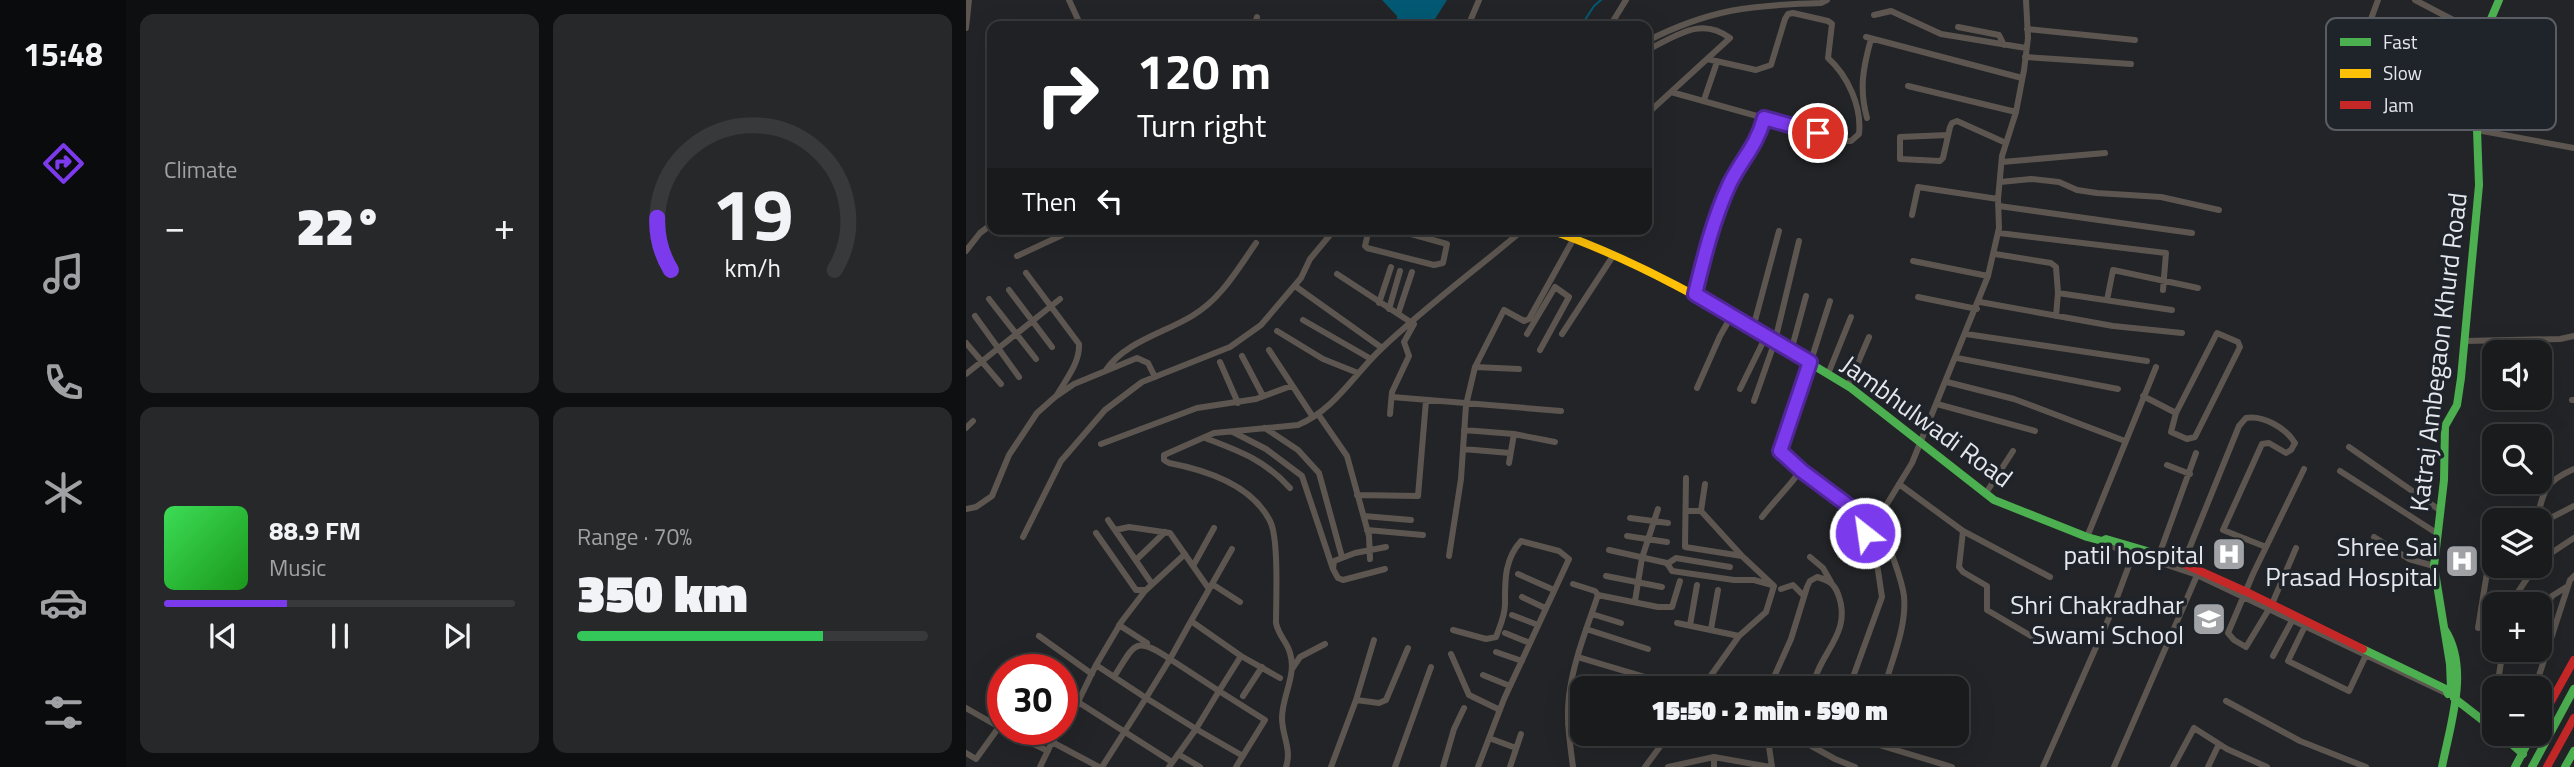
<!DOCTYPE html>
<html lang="en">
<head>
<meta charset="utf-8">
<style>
  :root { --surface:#1a1b1d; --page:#27282a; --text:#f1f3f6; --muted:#9fa1a4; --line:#38393b; --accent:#7c3aed }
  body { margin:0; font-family:"Titillium Web",sans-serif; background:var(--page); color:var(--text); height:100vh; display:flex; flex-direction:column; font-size:26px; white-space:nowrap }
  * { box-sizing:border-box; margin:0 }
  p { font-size:23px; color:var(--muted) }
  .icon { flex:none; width:38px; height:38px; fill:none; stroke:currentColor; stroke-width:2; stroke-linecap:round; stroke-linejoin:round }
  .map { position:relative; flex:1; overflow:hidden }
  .drawer { display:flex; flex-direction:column; gap:14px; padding:14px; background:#0e0f10; width:840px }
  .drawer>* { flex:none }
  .banner { position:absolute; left:21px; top:21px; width:665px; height:214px; border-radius:14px; box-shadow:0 7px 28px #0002,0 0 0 2px var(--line); background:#202124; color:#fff; overflow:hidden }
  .buttons { position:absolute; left:1516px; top:340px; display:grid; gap:14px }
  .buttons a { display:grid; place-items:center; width:70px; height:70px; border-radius:14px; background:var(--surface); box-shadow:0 7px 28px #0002,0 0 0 2px var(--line); font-size:35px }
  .speed { position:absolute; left:21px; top:654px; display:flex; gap:14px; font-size:35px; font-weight:700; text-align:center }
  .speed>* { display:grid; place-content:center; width:91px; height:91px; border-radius:50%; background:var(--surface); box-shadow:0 7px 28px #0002,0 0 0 2px var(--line); line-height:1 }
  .speed .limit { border:10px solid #d22; background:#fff; color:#111 }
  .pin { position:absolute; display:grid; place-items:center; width:60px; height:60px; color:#fff; margin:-30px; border:4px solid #fff; border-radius:50%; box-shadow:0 2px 7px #0007 }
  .me { position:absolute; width:77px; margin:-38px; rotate:330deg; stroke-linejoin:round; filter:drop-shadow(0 0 5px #0008) }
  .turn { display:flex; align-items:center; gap:24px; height:147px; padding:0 35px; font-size:32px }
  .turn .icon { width:91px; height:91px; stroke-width:2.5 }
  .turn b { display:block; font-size:49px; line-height:60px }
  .then { display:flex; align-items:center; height:66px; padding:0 35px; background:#0003; gap:14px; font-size:26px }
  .big { font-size:52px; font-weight:800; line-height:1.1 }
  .drawer .tile { flex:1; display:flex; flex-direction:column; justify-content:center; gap:10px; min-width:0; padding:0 24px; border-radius:14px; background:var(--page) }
  .drawer .dial { align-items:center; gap:0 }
  .dial svg { height:182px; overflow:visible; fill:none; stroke:var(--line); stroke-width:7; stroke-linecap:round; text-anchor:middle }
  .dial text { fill:var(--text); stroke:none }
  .song { display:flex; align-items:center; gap:21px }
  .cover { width:84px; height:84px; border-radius:10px; background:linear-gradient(135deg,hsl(130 70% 55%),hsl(120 70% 35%)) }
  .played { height:7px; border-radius:4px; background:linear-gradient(90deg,var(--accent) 35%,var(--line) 35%) }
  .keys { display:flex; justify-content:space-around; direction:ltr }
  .heat { display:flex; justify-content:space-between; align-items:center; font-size:38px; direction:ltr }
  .charge { height:10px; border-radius:5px; background:linear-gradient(90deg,#34c759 70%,var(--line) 0) }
  .drawer .tiles { flex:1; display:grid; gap:14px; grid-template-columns:repeat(2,1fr) }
  .trip { position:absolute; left:604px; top:676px; width:399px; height:70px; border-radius:14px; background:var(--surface); box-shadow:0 7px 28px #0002,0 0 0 2px var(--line); font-weight:800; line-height:70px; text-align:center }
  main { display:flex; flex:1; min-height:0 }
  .tab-bar { display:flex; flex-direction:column; width:126px; justify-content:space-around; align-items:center; background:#0a0b0c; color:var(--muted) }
  .tab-bar .icon { width:49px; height:49px }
  .tab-bar .on { color:var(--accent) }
  .tab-bar b { font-size:32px; color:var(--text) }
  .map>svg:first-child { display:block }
  .water { fill:#035973 }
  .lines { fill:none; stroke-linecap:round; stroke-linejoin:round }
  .stream { stroke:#035973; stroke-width:2 }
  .street { stroke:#5d5650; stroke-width:6 }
  .fast { stroke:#4caf50; stroke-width:8 }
  .slow { stroke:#ffc107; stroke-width:8 }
  .jam { stroke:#c62828; stroke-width:8 }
  .route-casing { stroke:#51269a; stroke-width:18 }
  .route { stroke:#7c3aed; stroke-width:12 }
  .labels { text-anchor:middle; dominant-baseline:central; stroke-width:7; stroke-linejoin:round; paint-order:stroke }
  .street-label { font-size:26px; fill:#e5e7ec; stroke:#1f232a }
  .poi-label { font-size:26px; fill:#e5e7ec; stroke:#1f232a; text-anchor:end }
  .key { fill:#1f232a; stroke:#5a5e64; stroke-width:2 }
  .key-label { font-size:19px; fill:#e5e7ec }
</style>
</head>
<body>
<main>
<nav class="tab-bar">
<b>15:48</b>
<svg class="icon on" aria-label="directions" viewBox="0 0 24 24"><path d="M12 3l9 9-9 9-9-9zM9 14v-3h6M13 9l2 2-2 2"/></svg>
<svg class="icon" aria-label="music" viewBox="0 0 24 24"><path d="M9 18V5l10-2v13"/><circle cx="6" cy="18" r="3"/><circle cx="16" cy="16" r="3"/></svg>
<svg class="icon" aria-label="phone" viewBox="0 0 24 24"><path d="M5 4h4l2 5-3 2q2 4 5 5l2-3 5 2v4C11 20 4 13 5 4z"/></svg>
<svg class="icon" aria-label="climate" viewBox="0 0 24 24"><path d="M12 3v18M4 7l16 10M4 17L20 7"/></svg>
<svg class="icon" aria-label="car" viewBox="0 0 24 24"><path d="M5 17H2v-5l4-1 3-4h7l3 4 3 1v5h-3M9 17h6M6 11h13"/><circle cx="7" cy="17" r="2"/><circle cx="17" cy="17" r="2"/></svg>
<svg class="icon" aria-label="filters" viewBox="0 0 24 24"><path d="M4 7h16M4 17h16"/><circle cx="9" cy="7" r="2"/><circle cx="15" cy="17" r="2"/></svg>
</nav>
<section class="drawer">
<div class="tiles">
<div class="tile"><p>Climate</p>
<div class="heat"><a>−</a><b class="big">22°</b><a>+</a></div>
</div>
<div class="tile dial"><svg viewBox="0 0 100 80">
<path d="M14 69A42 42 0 1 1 86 69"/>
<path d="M14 69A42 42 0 0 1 8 46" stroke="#7c3aed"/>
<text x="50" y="56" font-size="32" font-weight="700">19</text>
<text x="50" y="72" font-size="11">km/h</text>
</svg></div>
<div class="tile">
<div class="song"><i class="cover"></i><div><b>88.9 FM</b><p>Music</p></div></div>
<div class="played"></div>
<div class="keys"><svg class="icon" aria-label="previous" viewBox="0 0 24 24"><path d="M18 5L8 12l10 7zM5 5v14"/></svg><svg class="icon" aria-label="pause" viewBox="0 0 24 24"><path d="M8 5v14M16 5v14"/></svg><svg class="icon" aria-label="next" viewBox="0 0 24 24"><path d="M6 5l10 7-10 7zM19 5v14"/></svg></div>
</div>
<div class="tile"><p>Range · 70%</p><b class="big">350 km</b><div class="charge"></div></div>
</div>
</section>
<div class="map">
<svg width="1608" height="767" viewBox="0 0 1608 767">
  <rect width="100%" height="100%" fill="#222427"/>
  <path class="water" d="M416,0h65l-12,19 2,7h-40v-10z"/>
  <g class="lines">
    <path class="stream" d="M615,26l13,-20 7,-6"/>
    <path class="street" d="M103,0l12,26
      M1449,0l69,36
      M908,15l17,-4 50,23 85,14
      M190,22l10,4
      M288,26l3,-9
      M502,26l11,-26
      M644,26l16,-26
      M992,27l41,8 5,10
      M0,28l3,-28
      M1061,29l108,11
      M900,37l156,41
      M1398,38l14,-38
      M681,41c63,-32 104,-36 174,-38l6,-3
      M681,50c30,-14 53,-34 83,-12l-23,21
      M1059,57l106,7
      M942,86l108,26
      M739,97l12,-35
      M681,114l60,-55 49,11 15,-5 14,-46 3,-5 5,-1 35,8 4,3 -4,34c20,18 34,49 31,76l-8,7h-4l-176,-49
      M901,118c-8,-29 -4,-50 4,-79
      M1511,130l97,18
      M982,135l-48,2v22l40,2 3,-3 7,-31 2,-4 5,-2 49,22
      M1036,162l103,-9
      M1034,182l31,-3 28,3 18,8 20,3 64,4 58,13
      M1033,206l193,27
      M946,215l6,-28 80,12
      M403,229l-4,17 2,2 67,17 9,-2 4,-19 -54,-15
      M1033,233l167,20 -3,37
      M0,251l14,-18 12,-9
      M1029,254l56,9 5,4 2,26
      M51,256l58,-27
      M947,261l75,15
      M60,273l53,71c1,19 -13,35 -22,51
      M371,274l75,49
      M329,286l87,62
      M43,290l43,57
      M728,294c10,-37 19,-74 35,-109 11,-25 28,-40 35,-67
      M952,297l59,12
      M23,299l47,60
      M1141,300l6,-30 85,18
      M864,301l-38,119 -12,31 22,20 63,47 14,-1
      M1014,302l133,24 69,7
      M413,303l12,-36
      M423,309l11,-38
      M432,314l14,-42
      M9,316l44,61
      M1090,316l2,-23 114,17
      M337,320l68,39
      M787,328l26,-97
      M311,331l46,28 35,14
      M1251,333l21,9 2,5 -45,90 -8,2 -16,-7 5,-19z
      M561,334l28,-47 14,10 -29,53
      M596,334l51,-78
      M1000,334l181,27
      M1498,341l96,-2 14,-3
      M0,343l35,41
      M303,350l44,67
      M825,351l15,-55
      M276,356l21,40
      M991,358l161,31
      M254,362l18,41
      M509,367l44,2
      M140,370c19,-28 58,-37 86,-54 29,-17 45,-46 64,-73
      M0,374l94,-75
      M862,374l23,-57
      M981,382l67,17 111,42
      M882,386l21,-49
      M731,388l23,-52 12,-21
      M774,389l26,-53
      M1177,396l33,17
      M426,397l169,14
      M1606,400h2
      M788,401l21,-60 24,-100
      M971,404l98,27
      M352,414l29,42 22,80 1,23
      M424,414l2,-22 17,-36 -5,-14 10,-18
      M0,428l7,-7
      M299,428l33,22 21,23 23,84
      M498,430l50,4
      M267,432l33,17 36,27 31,93
      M239,438c34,13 60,22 85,50
      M135,444l96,-36 59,-9 35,-13
      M1383,447l92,64
      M497,449l47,4
      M543,463l5,-29 41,8
      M1201,465l23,9
      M1374,471l98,63
      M720,478l-1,69 57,9
      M933,484l64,47 -4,36 4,5 24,14v24l49,29
      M1020,493l27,-42
      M391,495l61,1 8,-95
      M0,509l10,-2 16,-11 17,-41 28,-42 18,-16 19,-13 63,-26 11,5 7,14
      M720,511h15l41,45 32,30 -8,26 -27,24 -37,52
      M735,511l4,-27
      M398,516l47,4
      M796,517c13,-17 27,-30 39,-47
      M664,518l38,5
      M142,520l44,64
      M1571,520c6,-30 9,-39 37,-51
      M1573,524l35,-18
      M149,530l14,-3 41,6 39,56
      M401,530l56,5
      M997,531l87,46
      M130,533l40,57h10l39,-36
      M661,536l40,6
      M57,537l38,-76 44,-51 37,-28 88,-35 31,-22 40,-47 9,-19 25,-30
      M1121,537l69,-170
      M1408,537l35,22 25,7
      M1136,541l2,3 93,31 253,120
      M1330,548l-24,56 -26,43 -12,-7 -6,-7 25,-59 51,-105
      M643,550l58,13 5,8 62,9h20l18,5
      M1193,555l37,-102
      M483,556l12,-77 5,-74 9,-38 29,-57 20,11 5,-2 45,-81
      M844,557l13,11 8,14
      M170,560l29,-28
      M1573,561l35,-23
      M701,564l9,-6 54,9
      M1217,564l56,-138 7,-8c17,-3 40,10 49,25l-4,7 -5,3 -17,-10 -7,1 -39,86 43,17
      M227,566l21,-38
      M419,569l-42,11 -5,-2 -5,-9 1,-8 21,-8 31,-6
      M552,574l36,16
      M640,576l56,11
      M246,584l28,18
      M607,584l22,7 3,4
      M815,589l12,-4 11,11
      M556,597l23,11
      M669,601l7,-43 16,-49
      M1547,604l3,-9 20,-30
      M626,614l29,9
      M546,615l26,10
      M225,621l41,-72
      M711,623l62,13
      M1573,623l13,-27 16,-10
      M153,625l28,18
      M724,625l7,-40
      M1339,626l-17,35 61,30 17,-36
      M1512,628l13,-80 3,1
      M620,629l62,20
      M745,629l7,-39
      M487,630l33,9 10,-2c4,-11 9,-21 9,-33 0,-23 -1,-44 16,-63l38,10 10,8 -65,140 -26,68
      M539,633l25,10
      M73,636l53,38
      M1564,651v-2
      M530,652l26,9
      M485,654l18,41 31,15
      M275,656l39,22
      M1307,656l21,-39
      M612,657l104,31
      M204,659l49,32 -23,38 -50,-31z
      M130,665l26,-44 23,-30
      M326,669l8,-12 25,-13
      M517,675l27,11
      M148,677c21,-33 20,-42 56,-18l21,-38 50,35 -22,35 46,29 -29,47
      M803,688l22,-49 16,-52 3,-6 7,-4c11,3 17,6 21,17 15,39 -18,57 -26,94
      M883,688l33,-91 -5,-33 -12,-31v-15
      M918,688c8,-28 23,-62 20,-92 -4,-27 -18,-52 -25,-79l33,-54 76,-187 11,-48 -1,-29 4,-43 14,-44 8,-42 4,-32 -2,-38
      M1531,688l6,-39
      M1569,688l35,-108 4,-4
      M603,695l13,4
      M277,696l19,-29
      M390,700l23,3 7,-3 22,-52
      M1260,701l74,40 66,26
      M112,702l94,60
      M0,708l35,20
      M602,724l14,3
      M1522,724l6,-25
      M96,726l16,-24 18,-37 50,33 -44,69
      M39,730l43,21
      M643,733l19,5
      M801,733l5,34
      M822,733l47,26 20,8
      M843,733l7,14
      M882,733l18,8 86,26
      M523,738l27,10
      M86,742l8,-12
      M0,753l10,6 23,-32
      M212,754l22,13
      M748,757l56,10
      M74,767l12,-25 47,25
      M203,767l27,-38 47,27
      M320,767c6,-18 -4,-31 -4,-49 0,-22 15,-43 8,-65 -3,-12 -11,-16 -14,-30 0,-22 3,-85 -6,-102 -18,-36 -64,-51 -101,-58l-5,-3v-5l50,-22 84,-8c36,-15 55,-49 82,-75 45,-43 97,-81 144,-121
      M365,767l25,-67 18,-60
      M429,767l36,-100
      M477,767l11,-38 10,-21
      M544,767l11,-33
      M607,767c-3,-24 -7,-47 -4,-71 4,-34 18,-68 29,-101l60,12h14l8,-26
      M679,767l25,-34
      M702,767l46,-10v10
      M1077,767l69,-156 23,-62
      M1148,767l84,-194
      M1207,767l21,-39 33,21 40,18
      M1242,767l11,-23"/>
    <path class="fast" d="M832,356l53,32 143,112 93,37 15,4 4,-2 65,19
      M1397,649l83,40 2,5
      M1488,690l-3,-2 -1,-24 -16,-98 10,-86 1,-54 12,-21 4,-27 18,-193 -2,-55 4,-43 -7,-28 25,-59
      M1488,698l40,31
      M1533,733l24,21
      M1476,767c8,-42 28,-98 3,-137
      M1549,767l18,-34
      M1566,767l42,-78
      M1599,767l9,-16"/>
    <path class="slow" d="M581,229c89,30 171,78 251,127"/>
    <path class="jam" d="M1205,558l78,35 114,56
      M1573,723l35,-63
      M1581,767l27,-49"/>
  </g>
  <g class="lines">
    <g class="route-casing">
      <path id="route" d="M852,133l-54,-15c-7,28 -23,42 -35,67 -16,35 -25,72 -34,109l115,68 -30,89 22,20 63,47v15"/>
    </g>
    <use href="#route" class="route"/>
  </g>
  <defs>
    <g id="hospital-square" transform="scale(1.75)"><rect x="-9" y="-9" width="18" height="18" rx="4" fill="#a1a3a7" stroke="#1f232a"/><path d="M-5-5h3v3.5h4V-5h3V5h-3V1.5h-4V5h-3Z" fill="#fff"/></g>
    <g id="school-square" transform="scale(1.75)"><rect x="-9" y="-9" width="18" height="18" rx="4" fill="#a1a3a7" stroke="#1f232a"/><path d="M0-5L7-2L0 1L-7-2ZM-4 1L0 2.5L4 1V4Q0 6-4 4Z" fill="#fff"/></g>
  </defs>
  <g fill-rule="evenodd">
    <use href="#hospital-square" x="1263" y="554"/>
    <use href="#hospital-square" x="1496" y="561"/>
    <use href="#school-square" x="1243" y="619"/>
  </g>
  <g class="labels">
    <g class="street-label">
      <text transform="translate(1472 352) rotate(-83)">Katraj Ambegaon Khurd Road</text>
      <text transform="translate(961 421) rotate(36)">Jambhulwadi Road</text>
    </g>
    <g class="poi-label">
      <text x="1472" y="546">Shree Sai<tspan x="1472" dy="30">Prasad Hospital</tspan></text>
      <text x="1238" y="554">patil hospital</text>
      <text x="1218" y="604">Shri Chakradhar<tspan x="1218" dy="30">Swami School</tspan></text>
    </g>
  </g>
  <rect x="1360" y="18" width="230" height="112" rx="10" class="key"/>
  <rect x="1374" y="38" width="31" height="8" fill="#4caf50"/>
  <rect x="1374" y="69" width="31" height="9" fill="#ffc107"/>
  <rect x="1374" y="101" width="31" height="8" fill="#c62828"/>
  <g class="key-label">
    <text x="1417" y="49">Fast</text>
    <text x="1417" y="80">Slow</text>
    <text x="1417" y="112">Jam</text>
  </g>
</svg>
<div class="buttons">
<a><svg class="icon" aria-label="sound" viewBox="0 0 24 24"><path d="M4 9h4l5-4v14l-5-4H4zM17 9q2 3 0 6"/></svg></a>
<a><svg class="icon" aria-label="search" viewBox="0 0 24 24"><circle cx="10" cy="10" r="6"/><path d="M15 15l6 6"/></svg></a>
<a><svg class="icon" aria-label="layers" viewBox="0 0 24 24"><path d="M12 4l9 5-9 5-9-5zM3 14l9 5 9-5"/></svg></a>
<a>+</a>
<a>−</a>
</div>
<div class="speed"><div class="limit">30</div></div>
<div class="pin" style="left:852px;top:133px;background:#d93025"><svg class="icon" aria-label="arrive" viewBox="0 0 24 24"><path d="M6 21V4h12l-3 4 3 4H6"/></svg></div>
<svg class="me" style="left:899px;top:533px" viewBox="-20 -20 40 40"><circle r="17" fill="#7c3aed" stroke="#fff" stroke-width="3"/><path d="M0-11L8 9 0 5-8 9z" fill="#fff"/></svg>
<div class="trip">15:50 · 2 min · 590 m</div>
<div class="banner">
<div class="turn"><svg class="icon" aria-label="right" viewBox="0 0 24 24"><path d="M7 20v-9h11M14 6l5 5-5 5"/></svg><div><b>120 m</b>Turn right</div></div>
<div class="then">Then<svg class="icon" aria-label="left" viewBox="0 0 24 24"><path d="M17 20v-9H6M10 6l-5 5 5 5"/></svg></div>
</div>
</div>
</main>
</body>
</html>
